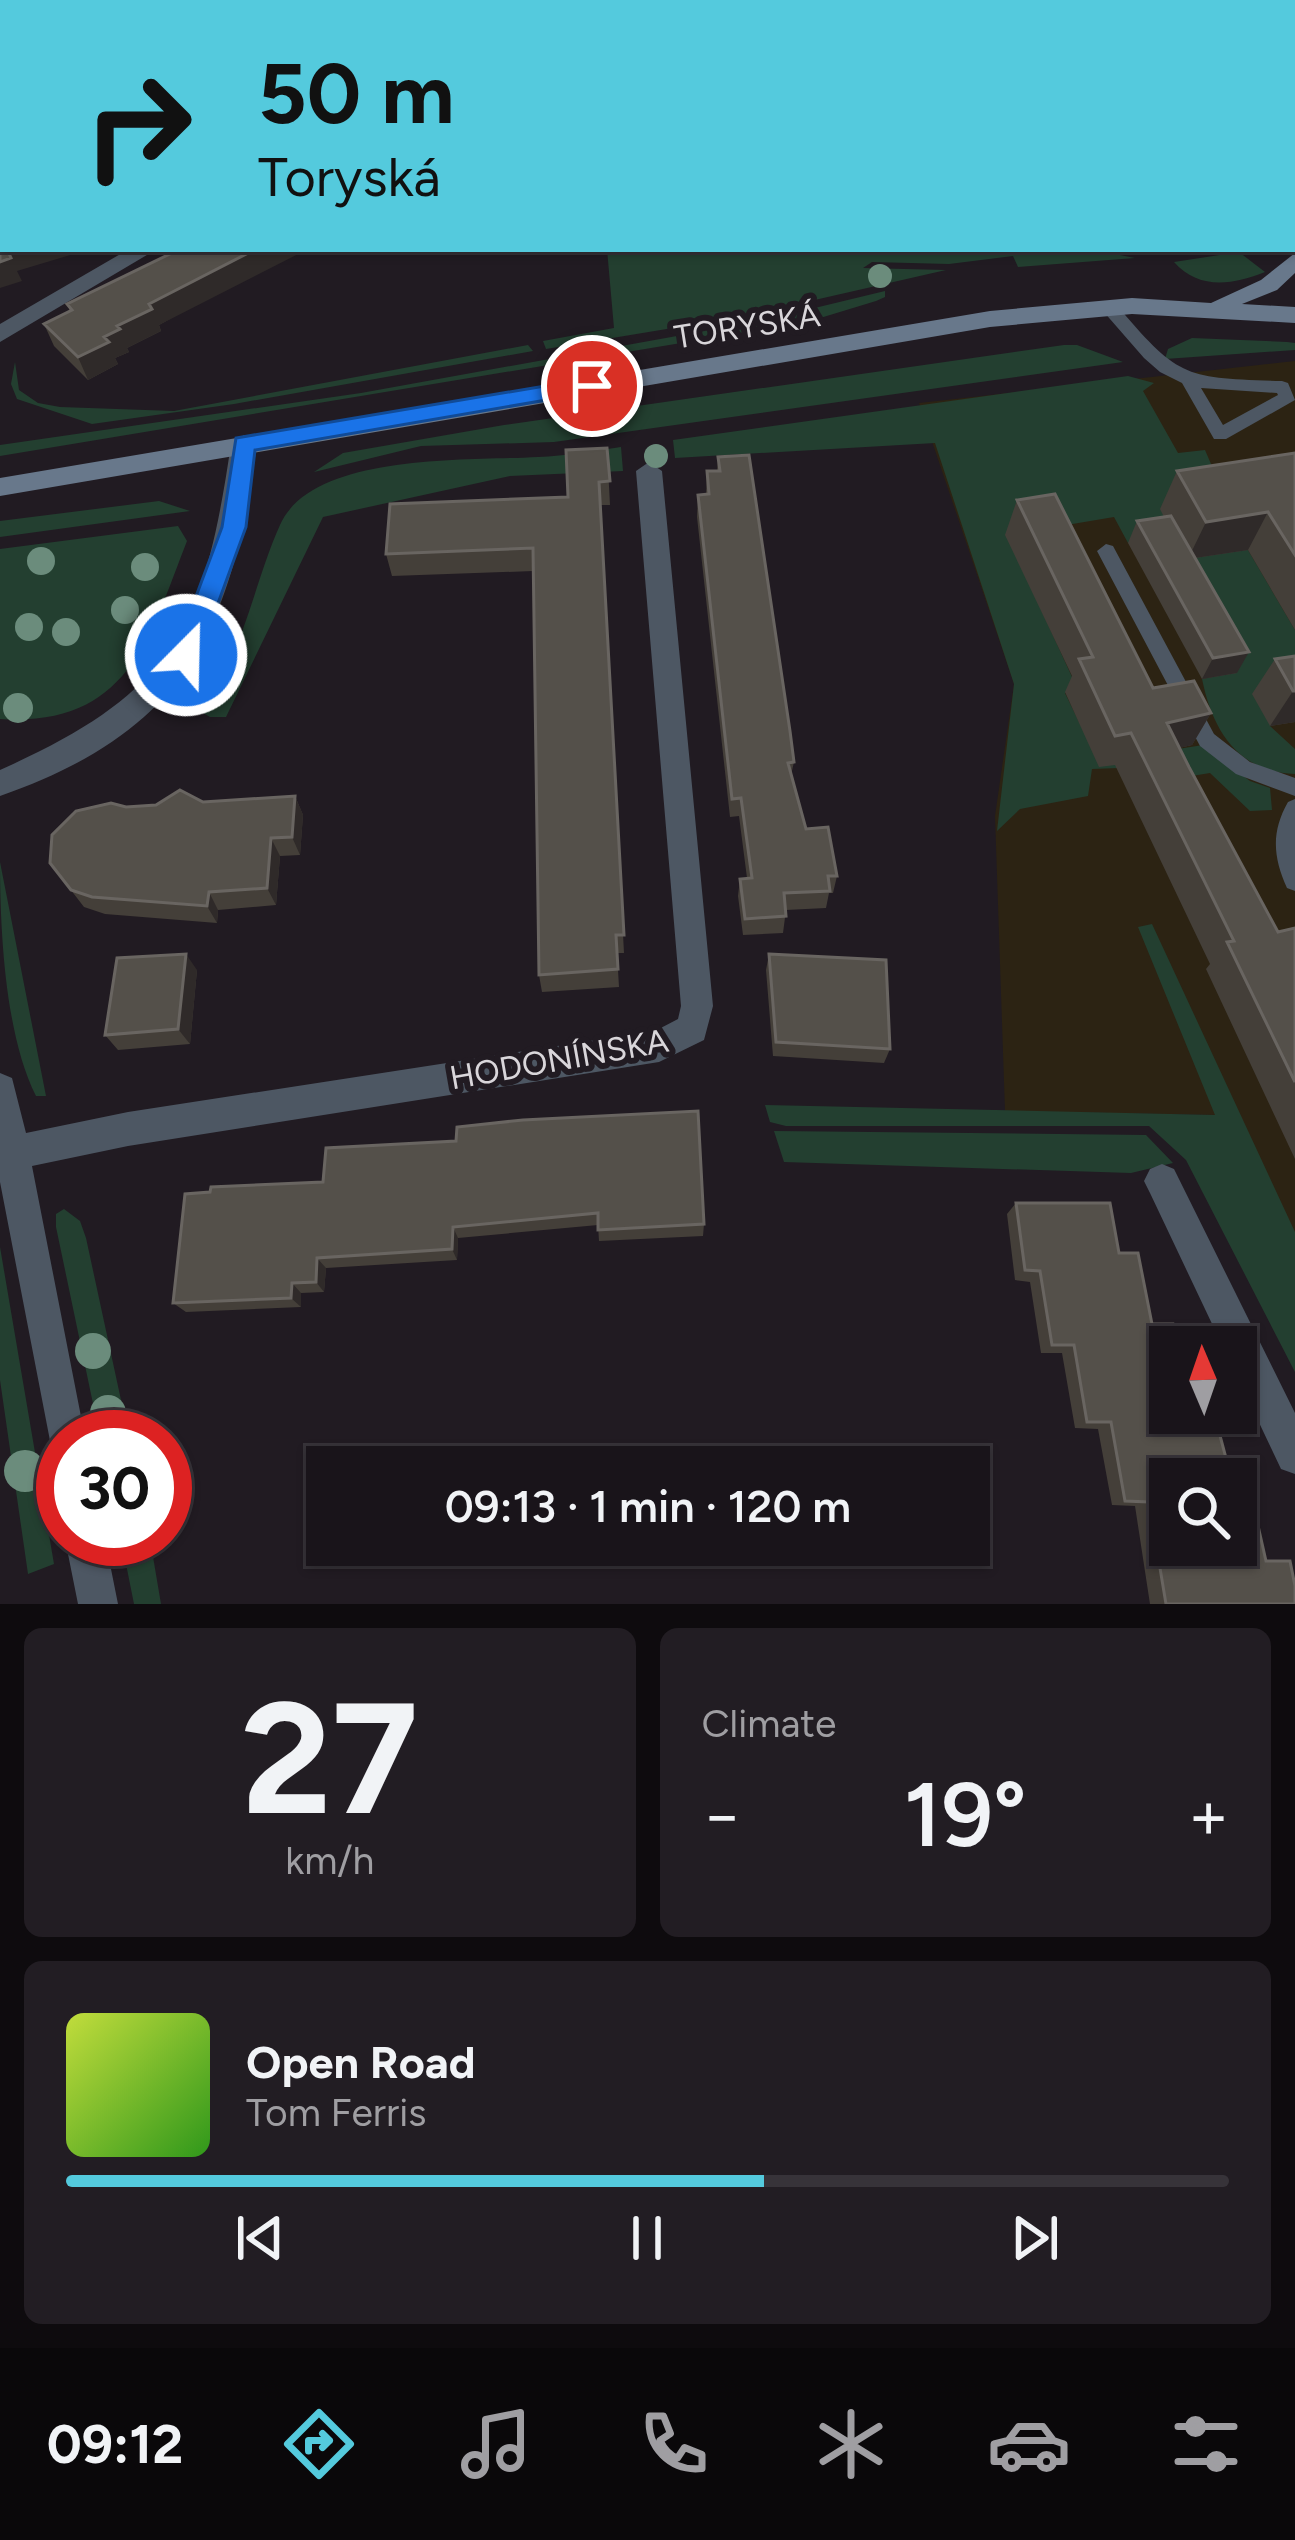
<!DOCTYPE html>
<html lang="en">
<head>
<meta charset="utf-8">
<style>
  :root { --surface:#19141a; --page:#221d23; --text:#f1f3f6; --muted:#9f9ea2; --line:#373339; --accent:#54cadd }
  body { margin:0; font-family:Figtree,sans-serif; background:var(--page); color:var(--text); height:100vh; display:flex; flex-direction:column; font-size:45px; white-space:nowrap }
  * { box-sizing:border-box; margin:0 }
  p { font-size:39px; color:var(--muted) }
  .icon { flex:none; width:66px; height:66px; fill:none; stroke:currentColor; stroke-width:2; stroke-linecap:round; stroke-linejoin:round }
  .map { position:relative; height:1604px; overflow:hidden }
  .details { display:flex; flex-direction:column; gap:24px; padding:24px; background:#0e0b0e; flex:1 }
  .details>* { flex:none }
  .top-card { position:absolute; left:0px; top:0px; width:1296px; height:252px; box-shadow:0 3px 9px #0004,0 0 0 3px var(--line); background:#54cadd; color:#111; overflow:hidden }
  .needle { width:78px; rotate:358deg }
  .tools { position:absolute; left:1149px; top:1326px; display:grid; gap:24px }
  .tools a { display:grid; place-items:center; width:108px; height:108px; border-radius:0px; background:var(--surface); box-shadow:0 3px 9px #0004,0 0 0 3px var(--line); font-size:60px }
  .speed { position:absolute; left:36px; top:1410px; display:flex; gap:24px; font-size:60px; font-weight:700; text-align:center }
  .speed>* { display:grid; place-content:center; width:156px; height:156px; border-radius:50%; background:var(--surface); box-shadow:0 3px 9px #0004,0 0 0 3px var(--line); line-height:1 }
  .speed .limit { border:18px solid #d22; background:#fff; color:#111 }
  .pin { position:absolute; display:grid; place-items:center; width:102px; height:102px; color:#fff; margin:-51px; border:6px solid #fff; border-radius:50%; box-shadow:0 3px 12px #0007 }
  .me { position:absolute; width:132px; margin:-66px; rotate:23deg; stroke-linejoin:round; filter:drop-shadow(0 0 9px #0008) }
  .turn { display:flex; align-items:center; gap:42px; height:252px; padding:0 60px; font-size:54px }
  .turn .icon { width:156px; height:156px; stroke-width:2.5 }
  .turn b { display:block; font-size:84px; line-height:102px }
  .big { font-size:90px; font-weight:600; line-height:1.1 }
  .details .card { flex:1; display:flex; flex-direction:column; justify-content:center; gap:18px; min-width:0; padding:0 42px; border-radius:18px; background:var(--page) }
  .details .dial { align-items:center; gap:0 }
  .dial b { font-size:156px; line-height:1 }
  .song { display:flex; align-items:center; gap:36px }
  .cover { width:144px; height:144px; border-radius:18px; background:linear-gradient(135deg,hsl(70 70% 55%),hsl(110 70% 35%)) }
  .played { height:12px; border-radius:6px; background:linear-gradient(90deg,var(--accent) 60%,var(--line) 60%) }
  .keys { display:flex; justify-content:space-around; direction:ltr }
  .heat { display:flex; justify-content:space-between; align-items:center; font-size:66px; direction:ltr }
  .details .tiles { flex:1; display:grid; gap:24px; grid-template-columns:1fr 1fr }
  .card:last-child { grid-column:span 2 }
  .trip { position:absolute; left:306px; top:1446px; width:684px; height:120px; border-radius:0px; background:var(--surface); box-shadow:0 3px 9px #0004,0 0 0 3px var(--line); font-weight:600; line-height:120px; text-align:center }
  .menu { display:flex; height:192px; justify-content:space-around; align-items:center; background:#0a080a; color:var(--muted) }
  .menu .icon { width:84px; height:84px }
  .menu .active { color:var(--accent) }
  .menu b { font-size:54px; color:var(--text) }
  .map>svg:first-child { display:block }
  .commercial { fill:#2c2313 }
  .green { fill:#233f30 }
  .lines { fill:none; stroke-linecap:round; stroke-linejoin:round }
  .lane { fill:#4d5763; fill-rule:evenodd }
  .street { fill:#4d5763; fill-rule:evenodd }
  .secondary { fill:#68788b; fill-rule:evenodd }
  .tree { fill:#6b8c7c }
  .wall { fill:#443f39 }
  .shaded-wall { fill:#2f2a29 }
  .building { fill:#54504a; stroke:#696561; stroke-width:3; fill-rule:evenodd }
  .route { fill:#1a73e8; stroke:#114b97; stroke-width:3 }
  .labels { text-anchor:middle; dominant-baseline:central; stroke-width:12; stroke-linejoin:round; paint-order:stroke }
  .street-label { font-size:33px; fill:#d9d6da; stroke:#211b22 }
</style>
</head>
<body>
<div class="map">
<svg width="1295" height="1604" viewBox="0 0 1295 1604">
  <rect width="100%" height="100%" fill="#211b22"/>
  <path class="commercial" d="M1295,361v935l-79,-181 -211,-4 -10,-295 19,-132 -95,-281z"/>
  <path class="green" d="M559,0h444l2,3h-444z
    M607,249h483l45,9 -117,9 -5,-11 -64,8 -77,-2 -9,6 83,2 -201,46 -199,33 -3,-8 71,-13z
    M1239,252l26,20c-33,13 -66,18 -91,-10z
    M885,291v6l-9,4 -69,21 -807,134v-11l361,-52 404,-73z
    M1192,338l95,4 8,1v7l-130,9 3,-10z
    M528,345l5,6 -299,53 -142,20 -75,-25 -6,-15 4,-22 4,28 19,13 22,4 114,4z
    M1064,345h13l46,17 -569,80 -133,4 -107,26 29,-19 161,-28z
    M1128,376l26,7 -11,8 35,62 27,-3 43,100 47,80v58l-25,38 25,23v25c-58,-3 -82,-43 -93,-95l35,-7 -76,-135 -33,6 -14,-26 -107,18 71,155 -13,3 14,29 30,38 94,-15 47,36 20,7 2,22 -22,1 -40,-38 -49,8 -16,-14 -53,2 -4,27 -68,13 -23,22 17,-147 -79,-241 -260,15 -2,-18z
    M621,447l2,24 -113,5 -187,41 -97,200h-16l-12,-7c46,-52 54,-123 82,-185 32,-73 192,-64 258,-68 28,-1 56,-6 83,-10z
    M159,501l31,10 -190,26v-16z
    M178,526l9,15c-38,97 -58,186 -187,178v-170z
    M0,862l46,234h-10c-31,-61 -36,-166 -36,-234z
    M1152,924l143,308v140l-109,-212 -37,-34h-363l-16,-4 -5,-17 450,10 -77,-188z
    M774,1131l372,4 27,28 -42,10 -347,-11z
    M64,1209l16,12 6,17 43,199h-29l-44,-210v-13z
    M0,1247l54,317 -26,10 -28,-194z
    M121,1539h29l11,65h-27z"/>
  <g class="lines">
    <path class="lane" d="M1109,302l6,1c64,76 69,75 167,78l6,2 7,17 -69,39h-12l-32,-56 -22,-11 -16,-14 -41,-47 -2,-4zM1201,388l76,5 1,2 -55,30z
      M1106,544l7,2 101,188 36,28 45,16v18l-59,-22 -36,-28 -103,-195z
      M1295,799v92l-8,-3c-14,-31 -16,-56 1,-86z"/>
    <path class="street" d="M129,249h28l-157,93v-18z
      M244,435l13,9c-26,186 -69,286 -257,352v-26c175,-78 204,-142 231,-326z
      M649,462l13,9 51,535 -9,34 -45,22 -531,84 -96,20 53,271h-22v18l-11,-4 -52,-269v-109l12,5 14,55 102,-21 527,-81 23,-12 3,-13 -45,-535z
      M1162,1164l12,5 121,244v61l-14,-5 -45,-95v-27h-13l-73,-154 -6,-12 6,-12z
      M65,1539h40l13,65h-40z"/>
    <path class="secondary" d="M1155,0h20l2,3h-20z
      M1293,199l2,1v17l-2,-1z
      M1295,253v20l-18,17 -35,14 53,3v16l-163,-9 -142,13 -990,169v-18l990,-167 142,-13 79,5 50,-23z"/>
  </g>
  <g class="tree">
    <circle cx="880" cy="276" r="12"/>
    <circle cx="656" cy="456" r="12"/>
    <circle cx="41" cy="561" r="14"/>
    <circle cx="145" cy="567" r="14"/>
    <circle cx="125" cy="610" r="14"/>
    <circle cx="29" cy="627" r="14"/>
    <circle cx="66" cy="632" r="14"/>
    <circle cx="18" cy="708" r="15"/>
    <circle cx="93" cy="1351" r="18"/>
    <circle cx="108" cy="1413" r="18"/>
    <circle cx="25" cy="1471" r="21"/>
  </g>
  <path class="wall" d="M1003,0h104l1,3h-103z
    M1261,0h34v44l-2,-2v-39h-30z
    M67,304l117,7 -25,14 2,6 -34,17 2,4 -14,6 3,6 -30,16 -34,-34 -10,-22 26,-13z
    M607,448l3,57h-9l23,448h-7l2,34 -77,5 -3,-17 -6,-404 -141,5 -6,-22 182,-57z
    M1295,453v177l-47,-80 -53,8 42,115 -35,6 -74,-136 9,-22 27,-4 -4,-8 17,-38z
    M718,457l76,305 -3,13 15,54 31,47 -4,17h-4l-3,15 -40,2 -3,23 -40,2 -5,-39 2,-17 7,-1 -8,-62 -9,1 -33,-300 1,-22 8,-1 1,-23h10z
    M1017,500l136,188 58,25 -19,32 -13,3 99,184 17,-4v231l-89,-190 4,-5 -95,-199 -16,2 -34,-75 7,-16 -67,-141z
    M1295,656v66l-25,4 -18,-32 23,-35z
    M295,796l8,19 -3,40 -20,1 -4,49 -58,5 -1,13 -112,-9 -21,-7 -34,-44 76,-56z
    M769,954l121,95 -6,14 -111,-7 -7,-86z
    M197,970l-7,74 -72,6 -13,-15z
    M323,1182l381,42 -1,12 -104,5 -1,-16 -140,13 -1,22 -131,8 -2,24 -23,1v14l-115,5 -13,-9z
    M1016,1203l103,50 51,160 61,64 35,84 29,43h-145l-15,-98 -23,-1 -14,-76 -23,-1 -13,-75h-21l-11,-71 -15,-2 -8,-66z"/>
  <path class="shaded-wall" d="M179,0h44l1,3h-47z
    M3,107v24l-3,1 3,13 -3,1v-38z
    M7,249h78l-8,4 -60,18 5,10 -22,7v-26z
    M256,249h52l-149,76 2,6 -34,17 2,4 -14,6 3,6 -30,16 -10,-23 39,-31 32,-22z
    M1268,512l-20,38 -60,9 18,-37z
    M1249,652l-12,21 -35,6 11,-21z
    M1293,691h2v31l-25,4z
    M1211,713l-19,32 -42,10 17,-32z
    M295,796l8,19 -3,40 -8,-18z
    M271,838l9,18 -4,49 -9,-17z
    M209,892l9,18 -1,13 -10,-17z
    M186,954l11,16 -7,74 -12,-15z
    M453,1227l5,11 -1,22 -5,-11z
    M317,1258l9,10 -2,24 -8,-10z
    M292,1283l9,10v14l-10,-9z"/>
  <path class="building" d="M4,0h178l1,1 -6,2h-174v104l-3,1v-107z
    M1055,0h52l1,3h-51z
    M3,227v22h4l4,9 -11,4v-33z
    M180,249h76l-107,55 3,5 -35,17 3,3 -16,8 5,5 -31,15 -34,-33 28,-14 -5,-6z
    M607,448l3,33 -11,1 25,453h-8l2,34 -79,6 -6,-427 -147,6 4,-50 178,-7 -2,-47z
    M1295,453v102l-27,-43 -62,10 -29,-51z
    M749,455l41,276 4,31 -6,1 18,66 22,-2 9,49h-9l2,15 -46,2 2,23 -41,3 -5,-40 12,-1 -11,-80 -9,1 -34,-304 11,-1 -2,-23h13l-2,-14z
    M1055,494l98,194 41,-7 17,32 -44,10 22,44 89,165 17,-4v154l-68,-140 7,-1 -103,-208 -16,3 -36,-77 14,-2 -76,-157z
    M1171,516l78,136 -36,6 -76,-137z
    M1295,656v35h-2l-18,-32z
    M180,790l23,12 92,-6 -3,41 -21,1 -4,50 -58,4 -2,14 -115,-9 -21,-7 -21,-27 2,-28 24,-24 35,-8 15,4 30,-2z
    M186,954l-8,75 -73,6 12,-77z
    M769,954l117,6 4,89 -114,-7z
    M698,1111l6,113 -106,6v-17l-145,14 -1,22 -135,9 -1,24 -24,1 -1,15 -118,5 12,-109 25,-2 1,-5 112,-5 3,-34 130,-7 1,-14 66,-7z
    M1016,1203h94l9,50h19l14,71h21l5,23h-8v66h44l17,64h16l19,84h24l5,25v18h-129l-17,-102 -24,-1 -14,-79h-24l-13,-77h-22l-12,-74 -15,-1zM1170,1479h66v66h-66z"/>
  <path class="route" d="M592,378l11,8 -4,5 -344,59 -9,77 -47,128 -13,10 -9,-3 -3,-7 48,-128 14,-89z"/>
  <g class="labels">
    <g class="street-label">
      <text transform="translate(747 326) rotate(-9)">TORYSKÁ</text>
      <text transform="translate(559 1059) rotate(-10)">HODONÍNSKA</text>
    </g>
  </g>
</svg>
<div class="tools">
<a><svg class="needle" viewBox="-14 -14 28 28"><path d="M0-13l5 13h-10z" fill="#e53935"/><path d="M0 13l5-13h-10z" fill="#9f9ea2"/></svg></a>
<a><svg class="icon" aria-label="search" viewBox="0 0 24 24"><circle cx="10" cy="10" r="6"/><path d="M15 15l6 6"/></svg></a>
</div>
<div class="speed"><div class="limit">30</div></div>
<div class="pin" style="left:592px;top:386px;background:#d93025"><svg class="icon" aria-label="arrive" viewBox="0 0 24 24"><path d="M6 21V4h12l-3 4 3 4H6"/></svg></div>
<svg class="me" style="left:186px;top:655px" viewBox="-20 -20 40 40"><circle r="17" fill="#1a73e8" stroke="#fff" stroke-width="3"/><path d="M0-11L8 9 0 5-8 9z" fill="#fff"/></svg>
<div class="trip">09:13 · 1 min · 120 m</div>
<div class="top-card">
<div class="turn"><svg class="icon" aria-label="right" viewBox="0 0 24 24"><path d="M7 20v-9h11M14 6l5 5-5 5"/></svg><div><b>50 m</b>Toryská</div></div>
</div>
</div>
<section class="details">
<div class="tiles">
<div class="card dial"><b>27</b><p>km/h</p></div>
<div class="card"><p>Climate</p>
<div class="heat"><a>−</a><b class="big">19°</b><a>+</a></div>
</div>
<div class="card">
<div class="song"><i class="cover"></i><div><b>Open Road</b><p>Tom Ferris</p></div></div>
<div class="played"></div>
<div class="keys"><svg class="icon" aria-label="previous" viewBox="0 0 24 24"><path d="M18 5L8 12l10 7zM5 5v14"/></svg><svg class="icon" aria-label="pause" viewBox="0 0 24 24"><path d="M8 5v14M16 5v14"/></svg><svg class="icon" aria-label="next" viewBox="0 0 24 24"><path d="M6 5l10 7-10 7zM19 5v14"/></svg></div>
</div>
</div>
</section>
<nav class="menu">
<b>09:12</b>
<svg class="icon active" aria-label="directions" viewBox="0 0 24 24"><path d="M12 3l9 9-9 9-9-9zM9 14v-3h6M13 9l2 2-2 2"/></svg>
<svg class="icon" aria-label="music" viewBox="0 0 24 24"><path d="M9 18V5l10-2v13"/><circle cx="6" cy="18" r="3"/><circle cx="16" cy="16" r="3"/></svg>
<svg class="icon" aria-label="phone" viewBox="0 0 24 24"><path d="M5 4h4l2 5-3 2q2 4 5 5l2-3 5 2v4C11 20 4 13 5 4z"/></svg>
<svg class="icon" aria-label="climate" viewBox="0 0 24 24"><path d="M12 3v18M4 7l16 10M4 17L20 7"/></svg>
<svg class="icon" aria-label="car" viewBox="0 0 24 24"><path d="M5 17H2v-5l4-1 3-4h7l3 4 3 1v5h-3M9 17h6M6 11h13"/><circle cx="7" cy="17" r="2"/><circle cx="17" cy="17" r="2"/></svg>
<svg class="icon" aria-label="filters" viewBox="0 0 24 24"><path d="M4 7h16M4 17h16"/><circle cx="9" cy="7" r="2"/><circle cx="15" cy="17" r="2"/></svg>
</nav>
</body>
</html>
